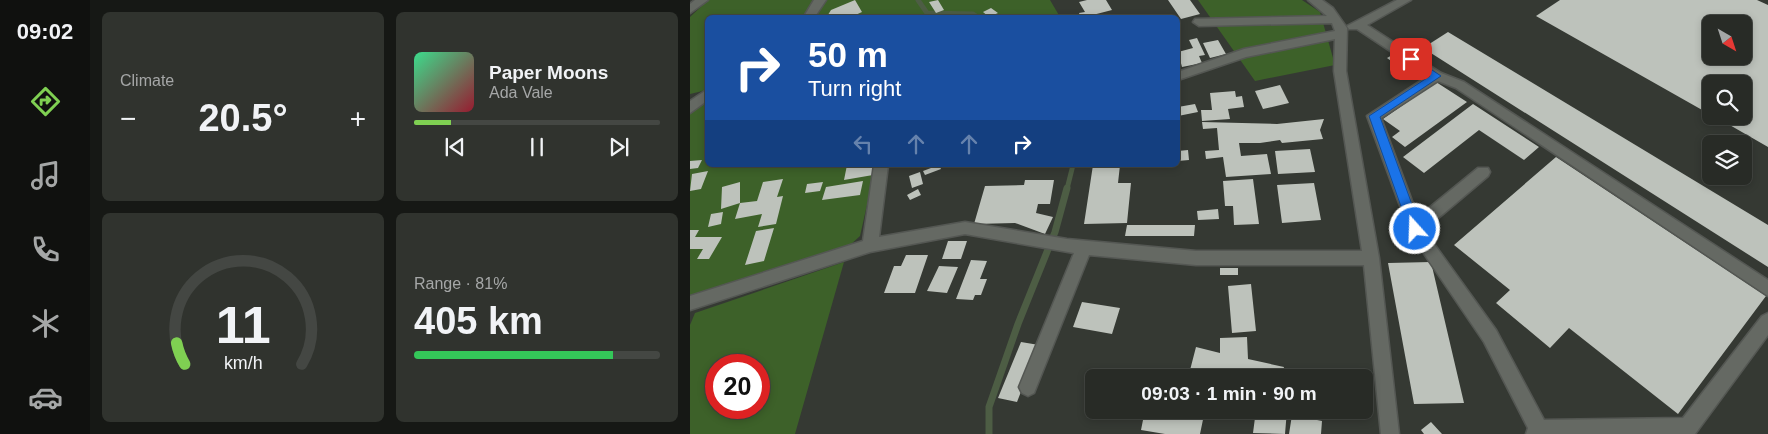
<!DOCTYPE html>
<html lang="en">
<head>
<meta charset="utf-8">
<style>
  :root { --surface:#282b26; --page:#30332e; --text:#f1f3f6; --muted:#a5a7a7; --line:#444743; --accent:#7fd052 }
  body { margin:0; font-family:Helvetica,sans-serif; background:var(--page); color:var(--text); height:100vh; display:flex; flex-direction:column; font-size:19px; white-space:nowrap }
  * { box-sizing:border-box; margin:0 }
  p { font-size:16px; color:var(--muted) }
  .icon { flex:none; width:28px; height:28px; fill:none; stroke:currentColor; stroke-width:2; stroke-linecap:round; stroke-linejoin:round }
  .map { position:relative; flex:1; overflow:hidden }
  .sheet { display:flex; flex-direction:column; gap:12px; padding:12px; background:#161815; width:600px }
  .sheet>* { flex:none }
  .hud { position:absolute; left:15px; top:15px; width:475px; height:152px; border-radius:8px; box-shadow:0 2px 8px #0003,0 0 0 1px var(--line); background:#1a4fa0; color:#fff; overflow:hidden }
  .needle { width:32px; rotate:141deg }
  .controls { position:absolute; left:1012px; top:15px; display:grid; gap:10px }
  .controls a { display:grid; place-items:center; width:50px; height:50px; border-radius:8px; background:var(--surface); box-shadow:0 2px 8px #0003,0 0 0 1px var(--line); font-size:25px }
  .speed { position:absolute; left:15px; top:354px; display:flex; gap:10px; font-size:25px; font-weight:700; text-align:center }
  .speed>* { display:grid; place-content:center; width:65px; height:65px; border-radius:50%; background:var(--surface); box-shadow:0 2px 8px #0003,0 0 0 1px var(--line); line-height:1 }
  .speed .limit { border:8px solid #d22; background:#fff; color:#111 }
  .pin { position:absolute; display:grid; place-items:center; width:42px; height:42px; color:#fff; margin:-21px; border-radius:10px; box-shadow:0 2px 8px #0006 }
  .me { position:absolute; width:55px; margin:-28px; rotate:340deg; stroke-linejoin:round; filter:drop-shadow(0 0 4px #0008) }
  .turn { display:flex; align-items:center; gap:18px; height:105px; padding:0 20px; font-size:22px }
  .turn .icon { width:65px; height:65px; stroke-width:2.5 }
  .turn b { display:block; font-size:35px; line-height:42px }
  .lanes { display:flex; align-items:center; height:48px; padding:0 20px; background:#0003; justify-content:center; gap:25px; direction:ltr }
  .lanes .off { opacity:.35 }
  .big { font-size:38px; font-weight:700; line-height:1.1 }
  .sheet .card { flex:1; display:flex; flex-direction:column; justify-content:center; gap:8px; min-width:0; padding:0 18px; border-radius:8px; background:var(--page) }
  .sheet .dial { align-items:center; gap:0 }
  .dial svg { height:130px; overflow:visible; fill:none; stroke:var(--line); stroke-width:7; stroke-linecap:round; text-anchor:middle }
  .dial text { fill:var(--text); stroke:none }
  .song { display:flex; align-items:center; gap:15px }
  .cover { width:60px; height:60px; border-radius:8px; background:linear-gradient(135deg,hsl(150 70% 55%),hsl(350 70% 35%)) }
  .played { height:5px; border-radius:2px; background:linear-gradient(90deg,var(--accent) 15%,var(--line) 15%) }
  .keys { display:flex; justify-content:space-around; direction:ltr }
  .heat { display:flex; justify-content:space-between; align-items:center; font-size:28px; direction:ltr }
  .charge { height:8px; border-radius:4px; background:linear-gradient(90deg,#34c759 81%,var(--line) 0) }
  .sheet .tiles { flex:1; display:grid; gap:12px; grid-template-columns:repeat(2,1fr) }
  .trip { position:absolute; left:395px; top:369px; width:288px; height:50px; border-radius:8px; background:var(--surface); box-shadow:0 2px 8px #0003,0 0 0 1px var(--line); font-weight:700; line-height:50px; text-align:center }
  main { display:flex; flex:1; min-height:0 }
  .tabs { display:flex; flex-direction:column; width:90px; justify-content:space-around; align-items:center; background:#10110f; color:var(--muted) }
  .tabs .icon { width:35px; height:35px }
  .tabs .selected { color:var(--accent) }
  .tabs b { font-size:22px; color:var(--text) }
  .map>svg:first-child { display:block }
  .green { fill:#3d6129; fill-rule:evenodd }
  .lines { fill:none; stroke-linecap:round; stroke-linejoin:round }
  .stream-far1 { stroke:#4d5d44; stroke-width:5 }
  .stream { stroke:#4d5d44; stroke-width:7 }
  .building { fill:#bdc2bb; fill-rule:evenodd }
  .minor-casing { stroke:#545753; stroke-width:3 }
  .minor { fill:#656963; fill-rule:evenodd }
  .route { fill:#1a73e8; stroke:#114b97 }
</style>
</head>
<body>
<main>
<nav class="tabs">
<b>09:02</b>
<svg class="icon selected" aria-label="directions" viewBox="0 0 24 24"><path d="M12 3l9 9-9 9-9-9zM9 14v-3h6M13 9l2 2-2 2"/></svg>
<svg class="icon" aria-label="music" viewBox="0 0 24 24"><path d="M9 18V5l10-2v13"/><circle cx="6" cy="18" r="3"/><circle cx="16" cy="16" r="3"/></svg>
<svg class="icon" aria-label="phone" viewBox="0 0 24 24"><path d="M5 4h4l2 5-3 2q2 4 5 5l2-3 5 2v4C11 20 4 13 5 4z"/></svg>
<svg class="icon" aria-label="climate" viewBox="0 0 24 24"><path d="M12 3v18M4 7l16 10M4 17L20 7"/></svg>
<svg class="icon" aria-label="car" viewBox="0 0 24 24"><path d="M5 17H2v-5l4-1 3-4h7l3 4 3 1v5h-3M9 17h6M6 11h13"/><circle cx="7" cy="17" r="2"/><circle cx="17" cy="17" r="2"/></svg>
</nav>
<section class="sheet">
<div class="tiles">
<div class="card"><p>Climate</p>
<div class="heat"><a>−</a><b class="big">20.5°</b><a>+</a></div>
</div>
<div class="card">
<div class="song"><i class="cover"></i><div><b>Paper Moons</b><p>Ada Vale</p></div></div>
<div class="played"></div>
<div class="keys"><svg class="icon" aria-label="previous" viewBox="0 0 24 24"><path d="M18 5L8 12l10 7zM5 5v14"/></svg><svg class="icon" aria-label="pause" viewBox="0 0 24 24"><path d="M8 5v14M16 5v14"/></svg><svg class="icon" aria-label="next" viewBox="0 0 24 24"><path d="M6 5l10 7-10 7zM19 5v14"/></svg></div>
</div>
<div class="card dial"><svg viewBox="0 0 100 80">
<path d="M14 69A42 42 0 1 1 86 69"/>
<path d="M14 69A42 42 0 0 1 9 56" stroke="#7fd052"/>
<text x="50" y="56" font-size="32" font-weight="700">11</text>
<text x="50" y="72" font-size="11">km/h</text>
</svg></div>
<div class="card"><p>Range · 81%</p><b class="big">405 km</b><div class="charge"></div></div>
</div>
</section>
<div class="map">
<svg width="1078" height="434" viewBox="0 0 1078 434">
  <rect width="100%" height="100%" fill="#353933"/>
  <path class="green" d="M18,0h110l-15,17 -95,1 -1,72 -17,4v-77z
    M135,0h225l10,17 -245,1z
    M508,0h104l18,12 15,53 -80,16z
    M17,96l1,69h168l-16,71 -12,11 -158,51v-186z
    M154,262l-49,172h-105v-109l5,-12zM26,365h43v43h-43z"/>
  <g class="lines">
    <path class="stream-far1" d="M228,0l9,13 46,1 6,4
      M377,189l6,-24"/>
    <path class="stream" d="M299,434v-27l29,-83 37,-92 12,-44"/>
  </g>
  <path class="building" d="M165,0l7,12 -13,6h-23l5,-8z
    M248,0l6,10 -8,3 -7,-11z
    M397,0h19l6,10 -31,8 -2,-5 6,-1 -6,-10z
    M478,0h22l10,14 -19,5z
    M870,0h197l11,5v142l-54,-31h30v-32h-33v31l-175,-99zM1021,24h33v32h-33z
    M301,8l7,5 -9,4 -6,-5z
    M758,32l320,193v42l-345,-219z
    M507,38l8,17 -6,1 3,7 -20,4 -4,-15 15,-4 -4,-8z
    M528,40l8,14 -16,4 -7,-15z
    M704,54l7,6 -7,3 -7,-5z
    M746,82l31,20 -62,45 -13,-10 8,-6 -17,-12z
    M590,85l9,18 -26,6 -8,-18z
    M545,91l1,6 6,-1 2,11 -16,2 2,10 -28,2 -1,-11h11l-2,-17z
    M505,104l3,8 -20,4v-9z
    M783,104l66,43 -15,13 -45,-30 -55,43 -21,-16z
    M634,119l-4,11 3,9 -41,4 -2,-3 -20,3h-21l2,13 26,-2 4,20 -45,3 -3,-20 -17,2 -1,-8 14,-1 -2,-22 -14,1 -1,-7 75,2z
    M620,149l5,23 -37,2 -3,-23z
    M498,150l1,10 -11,1v-10z
    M866,157l210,139 -88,118 -109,-86 -19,20 -54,-45 14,-13 -56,-45z
    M12,160l-4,8 -8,1v-8z
    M157,165h27l-1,10 -29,5z
    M249,165l2,4 -16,6 -2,-4z
    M403,165h27l-2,18h13l-4,40 -43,1z
    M18,171l-7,18 -11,2 2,-17z
    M230,172l3,12 -11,4 -3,-12z
    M93,179l-6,18 6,-1 -7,28 -18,3 4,-13 -27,5 5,-16 17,-2 6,-19z
    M563,179l6,45 -25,1 -1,-19h-8l-2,-25z
    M335,180h29l-4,24h-12l-2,9 17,4 -8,17 -30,-11 -41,1 11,-38 39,-1z
    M173,181l-3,14 -38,5 4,-13z
    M50,182v21l-19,6 1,-22z
    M133,182l-3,9 -15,2 2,-9z
    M624,183l7,37 -39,3 -5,-38z
    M228,189l3,6 -11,5 -3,-5z
    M528,209l1,10 -21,1 -1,-9z
    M33,212l-2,12 -13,3 3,-13z
    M437,225h68l-1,11h-69z
    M84,228l-10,33 -19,4 11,-34z
    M0,230h9l-4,7h27l-13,22h-12l6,-10h-13z
    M258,241h19l-6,18h-19z
    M216,255h22l-13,38h-31l10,-27h7z
    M281,260l16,1 -7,18h7l-6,16h-6l-2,5 -17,-1z
    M741,262l33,141 -50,1 -26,-141z
    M249,266l19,1 -11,26 -20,-2z
    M530,268h18v7h-18z
    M561,284l5,47 -24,2 -4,-47z
    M392,302l38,6 -8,26 -39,-7z
    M557,337l1,22 36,8 -3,11h-78l-14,-4 7,-27 24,6v-15z
    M331,342l18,3 -22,57 -19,-4z
    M455,410h60l-5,24h-35l-24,-4z
    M566,410h31l-2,24 -32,-1z
    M602,415l30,6 -1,13h-32z
    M741,422l11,12h-18l-3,-4z"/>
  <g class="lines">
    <g class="minor-casing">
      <path id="minor" d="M5,0h13l-18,13v-9z
        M124,0h12l-12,18h-11z
        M618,0h14l11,8 14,20 -1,43 33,187 20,176h-18l-17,-169h-168l-107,-10 -55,138 -6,3 -6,-3 -3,-6 55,-134 -109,-19 -95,18 -180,58v-14l173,-55 11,-76h14l-9,72 86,-15 102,17 129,12h166l-28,-180 1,-32 -89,18 -68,23v-8l66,-23 91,-18 -3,-8 -133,3 -6,-4 2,-3 132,-3z
        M707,0h14l-44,25 74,48 23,9 304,198v16l-312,-208 -18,-7 -57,37 37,99 60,-49h10l2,4 -2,4 -64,54 72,100 48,90 139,-2 79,-102 6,-3v22l-73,99h-169l2,-6 -44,-86 -74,-109 -43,-117 61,-40 -71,-47h-8l-2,-3z
        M18,89v11l-18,13v-12z"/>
    </g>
    <use href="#minor" class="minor"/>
  </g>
  <path class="route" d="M721,56l30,20 -61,41 41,112 -6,5 -6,-5 -40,-113 61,-40 -22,-14v-5z"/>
</svg>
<div class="controls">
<a><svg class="needle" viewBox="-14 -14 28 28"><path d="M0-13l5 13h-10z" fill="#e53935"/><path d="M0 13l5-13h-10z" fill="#a5a7a7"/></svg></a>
<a><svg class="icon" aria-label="search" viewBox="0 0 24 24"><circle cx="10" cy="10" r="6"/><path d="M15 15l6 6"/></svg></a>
<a><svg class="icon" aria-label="layers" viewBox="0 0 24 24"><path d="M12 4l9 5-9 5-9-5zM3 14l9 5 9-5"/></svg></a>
</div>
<div class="speed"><div class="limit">20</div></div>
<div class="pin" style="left:721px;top:59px;background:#d93025"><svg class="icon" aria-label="arrive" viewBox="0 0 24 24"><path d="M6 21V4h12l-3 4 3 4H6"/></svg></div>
<svg class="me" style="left:725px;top:229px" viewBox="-20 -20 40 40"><circle r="17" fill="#1a73e8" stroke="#fff" stroke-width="3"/><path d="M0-11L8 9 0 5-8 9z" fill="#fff"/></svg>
<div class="trip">09:03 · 1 min · 90 m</div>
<div class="hud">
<div class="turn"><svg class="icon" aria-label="right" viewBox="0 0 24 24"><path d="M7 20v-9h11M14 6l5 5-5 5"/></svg><div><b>50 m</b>Turn right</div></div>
<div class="lanes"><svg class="icon off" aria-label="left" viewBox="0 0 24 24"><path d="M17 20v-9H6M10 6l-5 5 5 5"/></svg><svg class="icon off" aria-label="ahead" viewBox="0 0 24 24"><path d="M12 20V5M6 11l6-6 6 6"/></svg><svg class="icon off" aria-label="ahead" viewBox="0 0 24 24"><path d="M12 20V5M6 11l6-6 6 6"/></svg><svg class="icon" aria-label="right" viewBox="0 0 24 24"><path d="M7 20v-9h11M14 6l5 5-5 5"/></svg></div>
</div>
</div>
</main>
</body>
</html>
